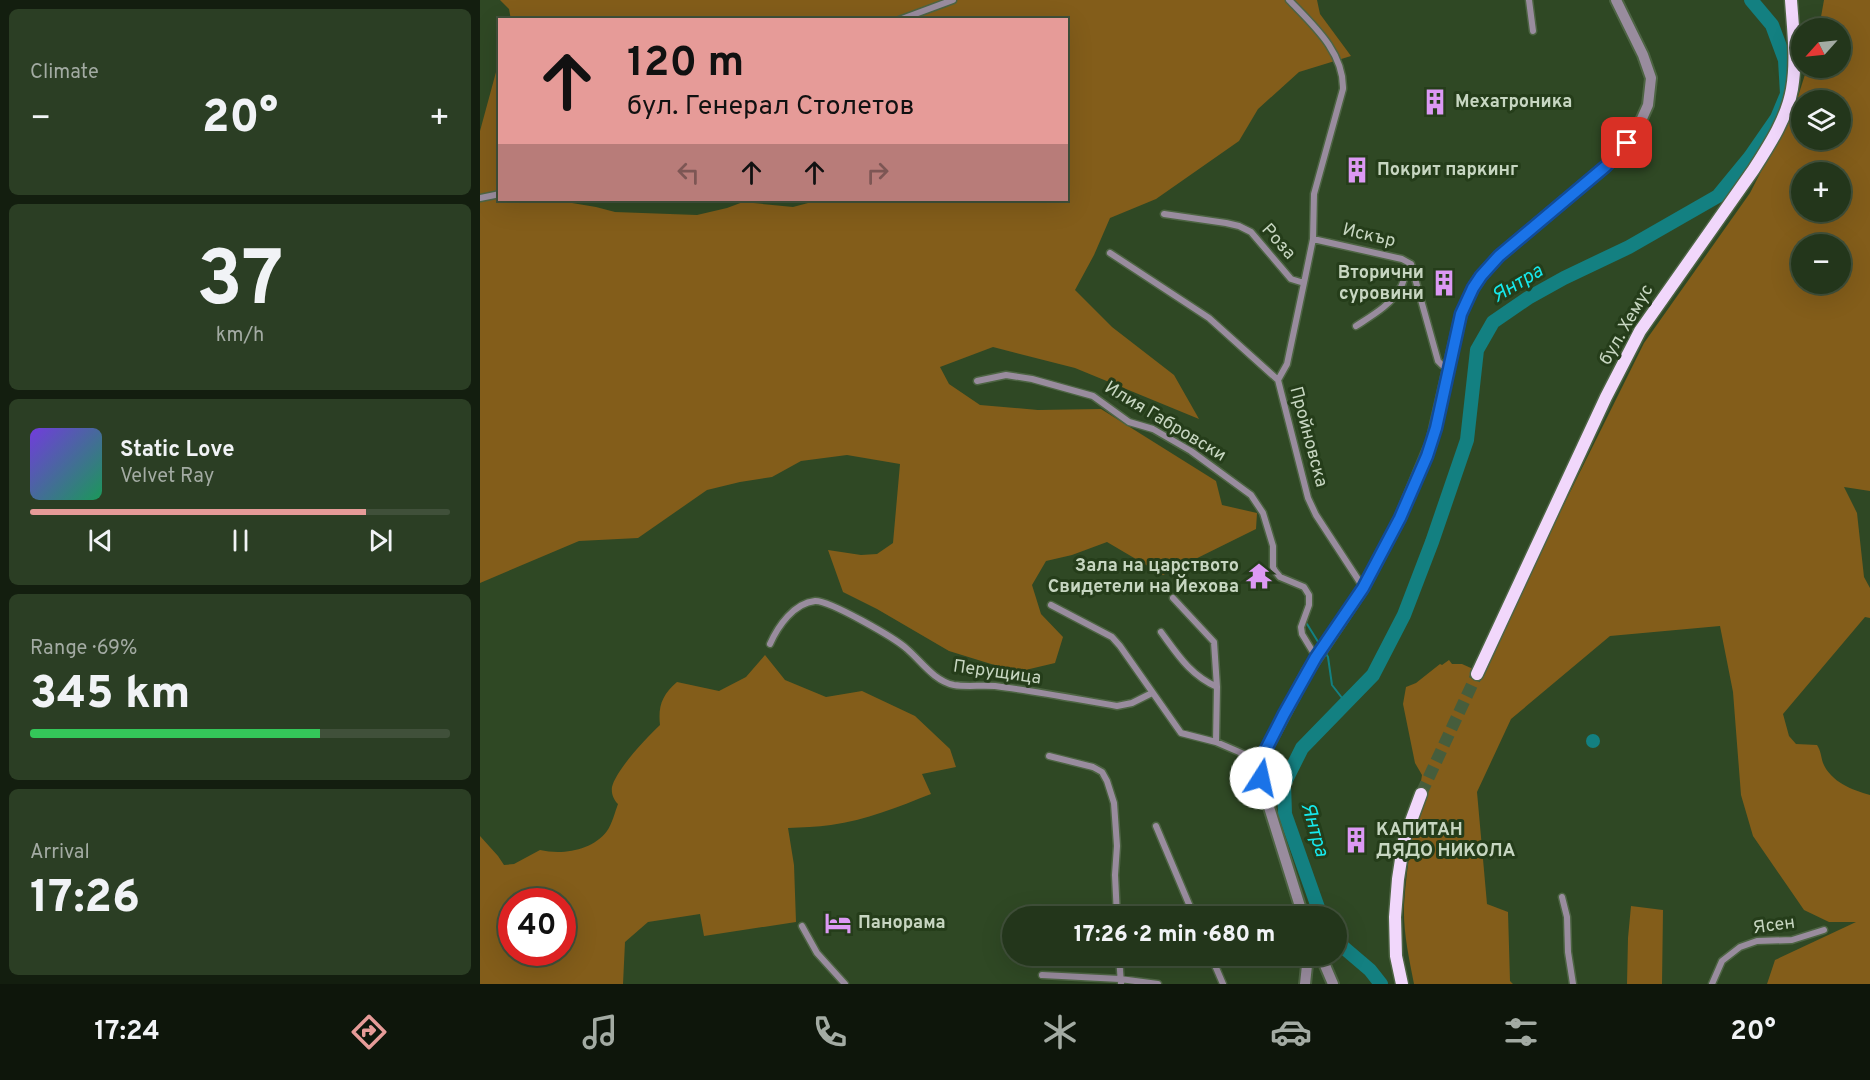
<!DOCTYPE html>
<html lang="en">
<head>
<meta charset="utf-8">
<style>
  :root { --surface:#23361b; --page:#2b3e24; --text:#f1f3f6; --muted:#a3aba3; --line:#40503a; --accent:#e69b98 }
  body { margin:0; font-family:Overpass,sans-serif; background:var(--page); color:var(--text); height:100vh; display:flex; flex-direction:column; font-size:22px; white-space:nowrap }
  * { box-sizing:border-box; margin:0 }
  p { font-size:20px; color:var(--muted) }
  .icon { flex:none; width:33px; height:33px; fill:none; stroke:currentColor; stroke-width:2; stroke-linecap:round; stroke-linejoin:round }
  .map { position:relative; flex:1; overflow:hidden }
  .side { display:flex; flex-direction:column; gap:9px; padding:9px; background:#131e0f; width:480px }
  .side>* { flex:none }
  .banner { position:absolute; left:18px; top:18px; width:570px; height:183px; border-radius:0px; box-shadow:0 6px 24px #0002,0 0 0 2px var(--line); background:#e69b98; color:#111; overflow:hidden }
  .needle { width:39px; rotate:243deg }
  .buttons { position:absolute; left:1311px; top:18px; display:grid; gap:12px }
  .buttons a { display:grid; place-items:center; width:60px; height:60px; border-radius:50%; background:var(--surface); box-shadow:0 6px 24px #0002,0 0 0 2px var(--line); font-size:30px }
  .speed { position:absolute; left:18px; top:888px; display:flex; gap:12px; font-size:30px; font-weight:700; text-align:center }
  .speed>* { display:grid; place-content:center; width:78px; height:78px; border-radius:50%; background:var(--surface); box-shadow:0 6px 24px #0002,0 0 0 2px var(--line); line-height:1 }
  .speed .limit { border:9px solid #d22; background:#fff; color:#111 }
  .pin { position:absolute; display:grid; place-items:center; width:51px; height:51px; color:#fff; margin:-26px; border-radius:12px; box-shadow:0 3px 9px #0006 }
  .me { position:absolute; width:66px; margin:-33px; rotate:10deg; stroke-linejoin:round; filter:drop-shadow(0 0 4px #0008) }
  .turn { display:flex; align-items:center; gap:21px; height:126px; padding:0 30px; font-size:27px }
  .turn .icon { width:78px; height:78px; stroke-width:2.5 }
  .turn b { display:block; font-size:42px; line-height:51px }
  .lanes { display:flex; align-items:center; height:57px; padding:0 30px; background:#0003; justify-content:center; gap:30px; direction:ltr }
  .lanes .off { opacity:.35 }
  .big { font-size:45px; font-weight:800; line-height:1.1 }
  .side .widget { flex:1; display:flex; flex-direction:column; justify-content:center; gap:9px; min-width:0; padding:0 21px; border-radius:9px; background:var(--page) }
  .side .dial { align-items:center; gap:0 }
  .dial b { font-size:78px; line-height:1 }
  .song { display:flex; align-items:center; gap:18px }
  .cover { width:72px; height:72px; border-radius:9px; background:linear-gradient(135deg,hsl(260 70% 55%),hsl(150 70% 35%)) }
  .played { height:6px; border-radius:3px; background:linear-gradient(90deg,var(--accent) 80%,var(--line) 80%) }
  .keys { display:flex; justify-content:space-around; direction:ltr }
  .heat { display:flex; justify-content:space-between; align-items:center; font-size:33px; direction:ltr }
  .charge { height:9px; border-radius:4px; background:linear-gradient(90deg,#34c759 69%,var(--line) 0) }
  .trip { position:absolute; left:522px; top:906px; width:345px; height:60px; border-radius:30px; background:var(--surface); box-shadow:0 6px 24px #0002,0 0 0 2px var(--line); font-weight:800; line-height:60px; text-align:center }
  .tab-bar { display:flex; height:96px; justify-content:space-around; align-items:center; background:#0e160b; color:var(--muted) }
  .tab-bar .icon { width:42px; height:42px }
  .tab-bar .active { color:var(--accent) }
  .tab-bar b { font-size:27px; color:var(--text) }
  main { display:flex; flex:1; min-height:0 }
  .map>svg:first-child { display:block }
  .green { fill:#835d1a; fill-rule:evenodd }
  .water { fill:#138081 }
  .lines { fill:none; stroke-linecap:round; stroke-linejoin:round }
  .stream { stroke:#138081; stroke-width:2 }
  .river { stroke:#138081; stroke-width:14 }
  .primary-tunnel { stroke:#465d3c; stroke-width:12; stroke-dasharray:12 6; stroke-linecap:butt }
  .minor-casing { stroke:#4d6443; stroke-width:9 }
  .tertiary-casing { stroke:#4d6443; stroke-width:14 }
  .primary-casing { stroke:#4d6443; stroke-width:15 }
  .minor { stroke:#998c9e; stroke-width:6 }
  .tertiary { stroke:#998c9e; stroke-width:10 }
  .primary { stroke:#f1d7fb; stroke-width:12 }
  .route-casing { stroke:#114b97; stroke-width:15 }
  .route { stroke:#1a73e8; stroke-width:10 }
  .labels { text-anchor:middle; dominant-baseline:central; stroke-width:6; stroke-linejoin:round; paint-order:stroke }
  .poi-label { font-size:18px; font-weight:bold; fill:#c7d6c1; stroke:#253d1a; text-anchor:start }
  .street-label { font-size:18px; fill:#c7d6c1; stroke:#253d1a }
  .water-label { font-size:20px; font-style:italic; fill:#16e9ed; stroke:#253d1a }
</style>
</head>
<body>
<main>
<section class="side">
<div class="widget"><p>Climate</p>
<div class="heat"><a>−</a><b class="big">20°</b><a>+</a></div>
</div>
<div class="widget dial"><b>37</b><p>km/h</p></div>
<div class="widget">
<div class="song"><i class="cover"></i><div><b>Static Love</b><p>Velvet Ray</p></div></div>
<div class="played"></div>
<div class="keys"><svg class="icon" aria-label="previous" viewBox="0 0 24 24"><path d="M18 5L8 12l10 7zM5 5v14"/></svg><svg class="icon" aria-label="pause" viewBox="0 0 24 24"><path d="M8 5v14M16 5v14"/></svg><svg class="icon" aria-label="next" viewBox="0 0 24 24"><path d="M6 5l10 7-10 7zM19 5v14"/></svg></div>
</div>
<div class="widget"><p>Range · 69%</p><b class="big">345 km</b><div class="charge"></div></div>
<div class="widget"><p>Arrival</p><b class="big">17:26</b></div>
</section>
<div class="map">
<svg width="1390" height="984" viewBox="0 0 1390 984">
  <rect width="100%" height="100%" fill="#2f4824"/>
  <path class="green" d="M20,0h817l3,14 31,42 -52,16 -41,37 -19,32 -83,58 -46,19 -16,37 -19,35 37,37 62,48 25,44 -124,-51 -82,-21 -53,20 9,17 31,21 58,5 63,-1 115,72 6,24 35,8 -1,16 -93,46 -56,-33 -35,13 -26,6 -14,24 9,29 22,23 -8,26 -38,9 -68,-21 -72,-42 -34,-17 -15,-42 33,5 16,-1 16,-11 7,-79 -53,-9 -46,6 -29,16 -32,5 -33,8 -69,48 -59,3 -99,42v-452l19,-70 1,139h54l42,7 19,5 82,3 30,-7 16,-6 50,5 15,-4 4,-3h254v-180h-555l-2,-11z
    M1344,0h46v491l-26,-4 13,26 7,64 6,11v30l-5,-1 -82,97 6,22 7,8 21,1c4,6 4,12 6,18 8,19 29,27 47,32v189h-103l8,-24 81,-38h-27l-25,-12 -51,-74 -12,-41 -8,-103 -13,-66 -110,10 -99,83 -34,73 10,112 21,8 2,69 3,3h-99c-5,-26 -11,-53 -10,-79 3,-44 11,-87 18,-130l-7,-12 -12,-59 3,-17 10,-4 24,-19 2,1 7,-5 3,4h10l20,9 30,-64 132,-266 106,-150 46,-90 11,-35h33v-40h-21zM1322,100h38v40h-38zM1322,172h38v40h-38zM1322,244h38v40h-38z
    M285,655l20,25 41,17 36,-6 53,25 35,33 6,18 -34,7 9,20c-33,13 -65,26 -100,31 -14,2 -29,2 -43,3l6,37 2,57 -92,14 -4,-22 -52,8 -23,20 -2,42h-143v-148l18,20 6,9 10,-1 26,-14c22,5 52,1 67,-19 5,-7 8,-19 11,-27 -4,-4 -7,-10 -6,-17 4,-17 35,-50 48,-62 -2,-19 2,-30 17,-43l42,9 27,-14zM32,902h50v50h-50z
    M1151,906l32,4 -1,74h-35l1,-46z"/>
  <path class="water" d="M1106 741a7 7 0 1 1 14 0a7 7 0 1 1-14 0Z"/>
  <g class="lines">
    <path class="stream" d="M827,624l13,21
      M845,652l3,5 4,28 14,18"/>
    <path class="river" d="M841,916l-36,-102 -1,-30 18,-36 71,-73 31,-60 28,-73 35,-102 10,-90 16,-28 35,-24 36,-20 65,-31 89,-51 32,-39 27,-39 10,-24 -2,-34 -13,-35 -21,-25
      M856,941l34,29 11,14"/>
    <path class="primary-tunnel" d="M941,794l56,-120"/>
    <g class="minor-casing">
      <path id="minor" d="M809,0c24,25 55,52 54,89l-29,105 -1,45 -9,44
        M1049,0l4,31
        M419,20l54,-20
        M0,198l20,-4
        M684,214l62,9 13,3 12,6 40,47 13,4 -17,81 -9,16
        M833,239l89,20 9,5 27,97 4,4 7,3
        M630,253l99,65 69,62 30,118 8,17 47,72
        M876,326c17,-11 35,-21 45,-39 4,-8 4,-16 10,-23
        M497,381l29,-6 26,4 61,17 36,26 24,7 38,22 60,44 12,18 10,33v21l2,4 5,6 24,10 5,8v10l-8,22 1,7 14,23
        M693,598l41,44 3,45 -1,55
        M571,605l61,32 8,9 61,87 35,9 44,19
        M681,632c17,23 29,43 56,55
        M290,644c8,-18 24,-41 45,-43 14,-1 80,37 92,48 14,12 27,32 47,36 12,2 27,0 41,1 40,5 81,13 122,20l15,-3 20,-10
        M569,756l44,11 9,5 5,9 7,22 3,43 -2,29 2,41
        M676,826l38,90
        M1082,897l5,20 1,35 5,32
        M322,926l15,27 28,31
        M639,956l2,28
        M731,956l12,28
        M562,975l78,4 38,5
        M1232,984l10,-23 18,-14 17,-6 35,-1 32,-10"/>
    </g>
    <g class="tertiary-casing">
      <path id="tertiary" d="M823,916l-40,-128 -3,-19v-8l47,-89 56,-84 37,-70 32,-77 29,-127 12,-26 8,-12 18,-20 107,-90 21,-23 13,-20 8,-18 3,-27 -8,-23 -27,-55
        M841,956l12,28
        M825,984l3,-28"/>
    </g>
    <g class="primary-casing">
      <path id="primary" d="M997,674l129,-277 34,-66 114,-162c16,-25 33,-51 38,-80 5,-29 1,-60 -1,-89
        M922,984l-6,-28 -1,-39 3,-38 6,-39 17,-46"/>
    </g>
    <use href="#minor" class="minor"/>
    <use href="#tertiary" class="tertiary"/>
    <use href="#primary" class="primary"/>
  </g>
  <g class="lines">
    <g class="route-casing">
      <path id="route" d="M781,778l-1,-17 24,-47 32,-57 47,-69 37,-70 27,-62 9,-28 25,-114 12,-26 8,-12 18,-20 107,-90 21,-23"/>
    </g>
    <use href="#route" class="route"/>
  </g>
  <defs>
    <g id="building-bare" transform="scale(2.07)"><path d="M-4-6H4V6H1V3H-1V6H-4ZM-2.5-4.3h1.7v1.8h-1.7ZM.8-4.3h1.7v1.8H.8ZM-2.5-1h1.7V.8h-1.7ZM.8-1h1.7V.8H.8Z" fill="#dc99f4" stroke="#253d1a" stroke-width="2.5" paint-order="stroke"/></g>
    <g id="temple-bare" transform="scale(2.07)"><path d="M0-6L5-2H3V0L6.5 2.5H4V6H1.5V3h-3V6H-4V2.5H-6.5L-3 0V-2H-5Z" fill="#dc99f4" stroke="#253d1a" stroke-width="2.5" paint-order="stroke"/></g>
    <g id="hotel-bare" transform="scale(2.07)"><path d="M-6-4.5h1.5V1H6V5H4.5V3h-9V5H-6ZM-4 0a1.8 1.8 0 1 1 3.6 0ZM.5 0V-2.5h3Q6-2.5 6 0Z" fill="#dc99f4" stroke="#253d1a" stroke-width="2.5" paint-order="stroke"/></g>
  </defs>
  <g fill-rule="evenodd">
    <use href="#building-bare" x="955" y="102"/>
    <use href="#building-bare" x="877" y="170"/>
    <use href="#building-bare" x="964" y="283"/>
    <use href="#temple-bare" x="779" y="576"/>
    <use href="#building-bare" x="876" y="840"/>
    <use href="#hotel-bare" x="358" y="923"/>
  </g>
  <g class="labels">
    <g class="poi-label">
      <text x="975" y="102">Мехатроника</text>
      <text x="897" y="170">Покрит паркинг</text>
      <text x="944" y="273" text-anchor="end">Вторични<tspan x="944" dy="21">суровини</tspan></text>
      <text x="759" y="566" text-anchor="end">Зала на царството<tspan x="759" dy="21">Свидетели на Йехова</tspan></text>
      <text x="896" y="830">КАПИТАН<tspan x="896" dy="21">ДЯДО НИКОЛА</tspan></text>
      <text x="378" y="923">Панорама</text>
    </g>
    <g class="street-label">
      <text transform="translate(889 236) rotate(13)">Искър</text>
      <text transform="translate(798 242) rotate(48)">Роза</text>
      <text transform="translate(1147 325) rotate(-60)">бул. Хемус</text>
      <text transform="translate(685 422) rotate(31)">Илия Габровски</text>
      <text transform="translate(828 437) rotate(75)">Пройновска</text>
      <text transform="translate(517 673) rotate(8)">Перущица</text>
      <text transform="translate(1294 926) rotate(-8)">Ясен</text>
    </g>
    <g class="water-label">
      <text transform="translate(1038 284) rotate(-31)">Янтра</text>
      <text transform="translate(834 830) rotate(74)">Янтра</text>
    </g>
  </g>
</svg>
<div class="buttons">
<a><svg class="needle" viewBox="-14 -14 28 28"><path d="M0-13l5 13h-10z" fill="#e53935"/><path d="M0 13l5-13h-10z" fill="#a3aba3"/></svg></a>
<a><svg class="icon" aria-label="layers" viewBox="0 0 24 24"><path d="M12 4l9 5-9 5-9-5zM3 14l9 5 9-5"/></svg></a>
<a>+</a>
<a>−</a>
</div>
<div class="speed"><div class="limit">40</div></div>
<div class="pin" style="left:1147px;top:143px;background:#d93025"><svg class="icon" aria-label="arrive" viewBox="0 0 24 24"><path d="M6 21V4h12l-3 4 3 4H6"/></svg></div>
<svg class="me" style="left:781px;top:778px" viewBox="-20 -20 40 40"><circle r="19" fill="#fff"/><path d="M0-13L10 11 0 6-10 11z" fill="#1a73e8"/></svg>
<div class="trip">17:26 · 2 min · 680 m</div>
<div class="banner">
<div class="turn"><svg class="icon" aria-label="ahead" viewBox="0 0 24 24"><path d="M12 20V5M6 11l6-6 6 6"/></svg><div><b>120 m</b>бул. Генерал Столетов</div></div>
<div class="lanes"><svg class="icon off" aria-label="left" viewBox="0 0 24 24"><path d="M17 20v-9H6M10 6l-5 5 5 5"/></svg><svg class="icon" aria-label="ahead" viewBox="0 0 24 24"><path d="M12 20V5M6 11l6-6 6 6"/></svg><svg class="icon" aria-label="ahead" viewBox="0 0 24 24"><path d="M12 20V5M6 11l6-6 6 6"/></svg><svg class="icon off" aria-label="right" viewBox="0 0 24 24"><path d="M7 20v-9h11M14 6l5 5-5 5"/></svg></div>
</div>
</div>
</main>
<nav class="tab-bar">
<b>17:24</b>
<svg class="icon active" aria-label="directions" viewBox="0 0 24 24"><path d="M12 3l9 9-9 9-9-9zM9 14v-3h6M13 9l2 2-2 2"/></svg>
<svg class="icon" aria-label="music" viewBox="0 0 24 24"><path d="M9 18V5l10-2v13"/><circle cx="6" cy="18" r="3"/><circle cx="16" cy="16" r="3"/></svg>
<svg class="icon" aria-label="phone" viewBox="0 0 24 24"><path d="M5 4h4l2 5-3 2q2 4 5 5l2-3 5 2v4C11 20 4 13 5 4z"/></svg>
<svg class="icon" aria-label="climate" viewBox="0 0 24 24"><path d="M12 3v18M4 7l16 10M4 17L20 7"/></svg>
<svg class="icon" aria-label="car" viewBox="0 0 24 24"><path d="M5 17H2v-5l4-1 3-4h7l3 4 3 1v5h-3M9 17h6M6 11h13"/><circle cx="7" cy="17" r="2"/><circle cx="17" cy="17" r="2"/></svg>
<svg class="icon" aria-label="filters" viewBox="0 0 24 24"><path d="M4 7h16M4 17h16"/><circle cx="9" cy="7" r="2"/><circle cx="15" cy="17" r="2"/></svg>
<b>20°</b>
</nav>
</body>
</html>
